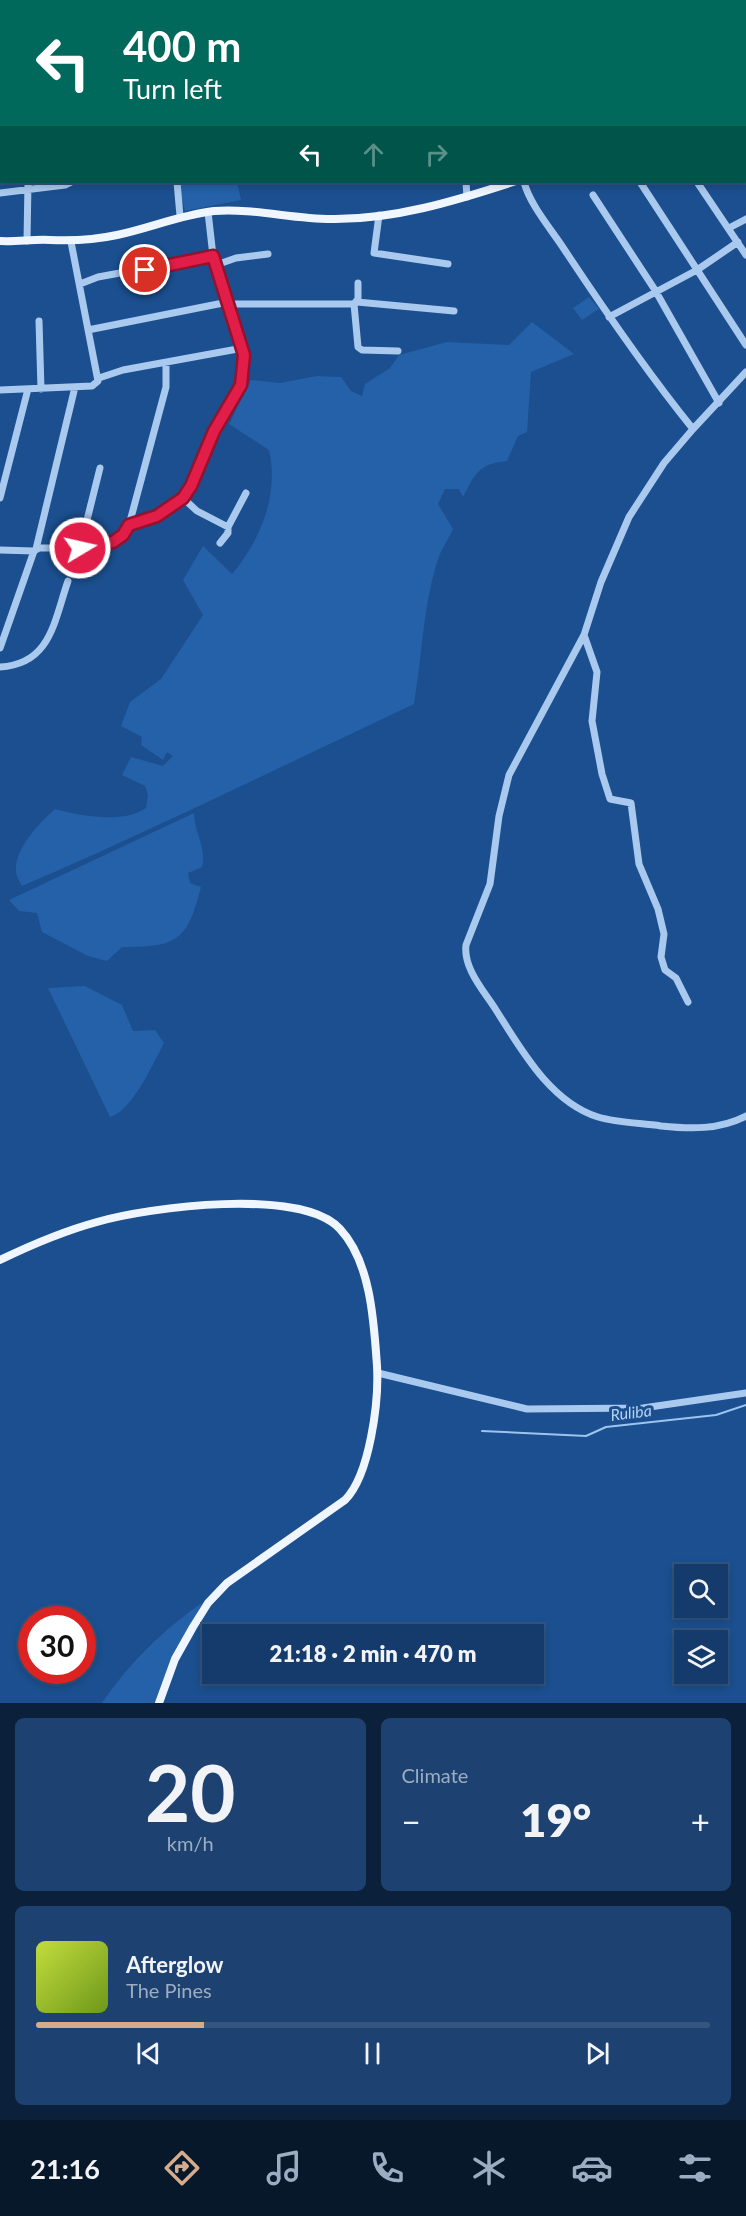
<!DOCTYPE html>
<html lang="en">
<head>
<meta charset="utf-8">
<style>
  :root { --surface:#143b6b; --page:#1d4271; --text:#f1f3f6; --muted:#9dadc1; --line:#33557e; --accent:#d6ab8b }
  body { margin:0; font-family:Lato,sans-serif; background:var(--page); color:var(--text); height:100vh; display:flex; flex-direction:column; font-size:22px; white-space:nowrap }
  * { box-sizing:border-box; margin:0 }
  p { font-size:20px; color:var(--muted) }
  .icon { flex:none; width:33px; height:33px; fill:none; stroke:currentColor; stroke-width:2; stroke-linecap:round; stroke-linejoin:round }
  .map { position:relative; height:1703px; overflow:hidden }
  .panel { display:flex; flex-direction:column; gap:15px; padding:15px; background:#0b203b; flex:1 }
  .panel>* { flex:none }
  .banner { position:absolute; left:0px; top:0px; width:747px; height:183px; box-shadow:0 3px 9px #0003,0 0 0 2px var(--line); background:#00695c; color:#fff; overflow:hidden }
  .tools { position:absolute; left:674px; top:1564px; display:grid; gap:12px }
  .tools a { display:grid; place-items:center; width:54px; height:54px; border-radius:0px; background:var(--surface); box-shadow:0 3px 9px #0003,0 0 0 2px var(--line); font-size:30px }
  .speed { position:absolute; left:18px; top:1606px; display:flex; gap:12px; font-size:30px; font-weight:700; text-align:center }
  .speed>* { display:grid; place-content:center; width:78px; height:78px; border-radius:50%; background:var(--surface); box-shadow:0 3px 9px #0003,0 0 0 2px var(--line); line-height:1 }
  .speed .limit { border:9px solid #d22; background:#fff; color:#111 }
  .pin { position:absolute; display:grid; place-items:center; width:51px; height:51px; color:#fff; margin:-26px; border:3px solid #fff; border-radius:50%; box-shadow:0 2px 6px #0007 }
  .me { position:absolute; width:66px; margin:-33px; rotate:81deg; stroke-linejoin:round; filter:drop-shadow(0 0 4px #0008) }
  .turn { display:flex; align-items:center; gap:21px; height:126px; padding:0 24px; font-size:27px }
  .turn .icon { width:78px; height:78px; stroke-width:2.5 }
  .turn b { display:block; font-size:42px; line-height:51px }
  .lanes { display:flex; align-items:center; height:57px; padding:0 24px; background:#0003; justify-content:center; gap:30px; direction:ltr }
  .lanes .off { opacity:.35 }
  .big { font-size:45px; font-weight:800; line-height:1.1 }
  .panel .tile { flex:1; display:flex; flex-direction:column; justify-content:center; gap:9px; min-width:0; padding:0 21px; border-radius:9px; background:var(--page) }
  .panel .dial { align-items:center; gap:0 }
  .dial b { font-size:78px; line-height:1 }
  .song { display:flex; align-items:center; gap:18px }
  .cover { width:72px; height:72px; border-radius:9px; background:linear-gradient(135deg,hsl(70 70% 55%),hsl(80 70% 35%)) }
  .played { height:6px; border-radius:3px; background:linear-gradient(90deg,var(--accent) 25%,var(--line) 25%) }
  .keys { display:flex; justify-content:space-around; direction:ltr }
  .heat { display:flex; justify-content:space-between; align-items:center; font-size:33px; direction:ltr }
  .panel .tiles { flex:1; display:grid; gap:15px; grid-template-columns:1fr 1fr }
  .tile:last-child { grid-column:span 2 }
  .trip { position:absolute; left:202px; top:1624px; width:342px; height:60px; border-radius:0px; background:var(--surface); box-shadow:0 3px 9px #0003,0 0 0 2px var(--line); font-weight:800; line-height:60px; text-align:center }
  .menu { display:flex; height:96px; justify-content:space-around; align-items:center; background:#08182b; color:var(--muted) }
  .menu .icon { width:42px; height:42px }
  .menu .on { color:var(--accent) }
  .menu b { font-size:27px; color:var(--text) }
  .map>svg:first-child { display:block }
  .green { fill:#2461a8 }
  .lines { fill:none; stroke-linecap:round; stroke-linejoin:round }
  .stream { stroke:#9cc4f0; stroke-width:2 }
  .minor { stroke:#a9c9ee; stroke-width:7 }
  .major { stroke:#f0f6ff; stroke-width:8 }
  .route-casing { stroke:#92132f; stroke-width:15 }
  .route { stroke:#e11d48; stroke-width:10 }
  .labels { text-anchor:middle; dominant-baseline:central; stroke-width:6; stroke-linejoin:round; paint-order:stroke }
  .water-label { font-size:16px; font-style:italic; fill:#b5d3f5; stroke:#1b4f8f }
</style>
</head>
<body>
<div class="map">
<svg width="746" height="1703" viewBox="0 0 746 1703">
  <rect width="100%" height="100%" fill="#1b4f8f"/>
  <path class="green" d="M178,182h59l4,18 -56,11z
    M589,297l10,12 -17,11 -9,-12z
    M532,322l42,32 -43,18 -4,60 -9,4 -11,25c-29,3 -31,12 -44,36l-4,-8h-14l-7,15 15,25c-5,11 -13,22 -16,33 -14,46 -15,95 -23,142 -130,61 -259,125 -392,182 -2,-3 -5,-9 -6,-13 -3,-23 24,-51 39,-64 26,7 68,15 91,-1l2,-13 -3,-9 -23,-11 9,-18 32,9 10,-10 -6,-4 -4,8 -22,-15 1,-8 -21,-11 9,-24 31,-23 42,-64 -20,-35 20,-34 29,28c29,-34 47,-80 37,-124l-40,-26 22,-44 29,3 37,-7 24,1 10,14 11,5 3,-12 25,-16 9,-13 48,-13 62,3z
    M194,813c0,18 13,36 8,54l-14,6 2,10 11,4c-14,54 -23,60 -79,60l-15,14 -19,-5 -46,-24 -5,-19 -18,-2 -10,-11z
    M85,986l37,19 11,26 22,-1 9,13c-11,21 -32,68 -54,74l-62,-129z
    M203,1602l-31,58 -15,43h-55c29,-42 60,-72 101,-101z"/>
  <g class="lines">
    <path class="stream" d="M482,1431l104,5 20,-9 110,-12 30,-10"/>
    <path class="minor" d="M22,0v2
      M72,0v2
      M119,0v2
      M219,0l5,2
      M525,0l4,2
      M563,0l2,2
      M148,2l7,-2
      M0,41h2
      M746,164v1
      M177,182l3,34
      M466,182l1,15
      M524,182c6,23 27,47 40,67 41,62 82,122 129,180l-29,34 -35,54 -28,65 -17,53 -75,140 -10,41 -9,68 -24,61c-3,23 18,46 30,65 25,39 54,92 102,107 20,6 43,6 63,9 29,3 58,4 85,-10
      M640,182l106,163
      M697,182l49,73
      M0,193l65,-8 6,-3
      M593,195l62,95 64,113
      M208,212l5,44
      M379,215l-5,38 74,11
      M729,228l17,-9
      M27,241l1,-59
      M216,265l20,-7 32,-4
      M80,284l18,-7 115,-21 31,99 -3,30 -26,46 -24,55 -8,12 -26,18 -28,9
      M357,302l97,9
      M229,304h125l4,-5v-16
      M354,304l4,43 4,3 36,1
      M609,317l88,-47 41,-28
      M39,321l2,68
      M88,330l140,-28
      M99,378l24,-8 120,-22
      M0,390l92,-4 6,-5 -27,-139
      M693,429l53,-57
      M100,468l-20,80c19,-1 40,-3 49,-23l37,-138v-24
      M0,498l28,-109
      M183,498l14,13 31,16 18,-34
      M220,543l8,-10v-6
      M36,549l39,-162
      M0,550l34,1
      M584,635l13,37 -5,49 10,53 8,25 21,4 8,61 19,45 6,25 -3,23 4,13 11,8 12,24
      M0,648l34,-97 5,-3h41
      M0,667c51,-3 54,-46 68,-86
      M378,1373l149,36 116,-1 103,-15"/>
    <path class="major" d="M552,2l2,-2
      M746,116v-1
      M0,241c17,1 33,-2 50,-1 23,1 44,0 67,-5 33,-7 63,-20 97,-24 39,-3 78,8 117,8 62,1 124,-18 182,-37
      M0,1260c31,-15 64,-29 97,-38 51,-15 205,-35 243,7 31,33 34,94 37,137 2,35 -7,109 -32,134l-118,83 -19,20 -15,24 -18,32 -16,44"/>
  </g>
  <g class="lines">
    <g class="route-casing">
      <path id="route" d="M80,548l33,-6 10,-7 6,-10 28,-9 26,-18 8,-12 23,-55 27,-46 3,-30 -31,-99 -68,14"/>
    </g>
    <use href="#route" class="route"/>
  </g>
  <g class="labels">
    <g class="water-label">
      <text transform="translate(631 1412) rotate(-7)">Ruliba</text>
    </g>
  </g>
</svg>
<div class="tools">
<a><svg class="icon" aria-label="search" viewBox="0 0 24 24"><circle cx="10" cy="10" r="6"/><path d="M15 15l6 6"/></svg></a>
<a><svg class="icon" aria-label="layers" viewBox="0 0 24 24"><path d="M12 4l9 5-9 5-9-5zM3 14l9 5 9-5"/></svg></a>
</div>
<div class="speed"><div class="limit">30</div></div>
<div class="pin" style="left:145px;top:270px;background:#d93025"><svg class="icon" aria-label="arrive" viewBox="0 0 24 24"><path d="M6 21V4h12l-3 4 3 4H6"/></svg></div>
<svg class="me" style="left:80px;top:548px" viewBox="-20 -20 40 40"><circle r="17" fill="#e11d48" stroke="#fff" stroke-width="3"/><path d="M0-11L8 9 0 5-8 9z" fill="#fff"/></svg>
<div class="trip">21:18 · 2 min · 470 m</div>
<div class="banner">
<div class="turn"><svg class="icon" aria-label="left" viewBox="0 0 24 24"><path d="M17 20v-9H6M10 6l-5 5 5 5"/></svg><div><b>400 m</b>Turn left</div></div>
<div class="lanes"><svg class="icon" aria-label="left" viewBox="0 0 24 24"><path d="M17 20v-9H6M10 6l-5 5 5 5"/></svg><svg class="icon off" aria-label="ahead" viewBox="0 0 24 24"><path d="M12 20V5M6 11l6-6 6 6"/></svg><svg class="icon off" aria-label="right" viewBox="0 0 24 24"><path d="M7 20v-9h11M14 6l5 5-5 5"/></svg></div>
</div>
</div>
<section class="panel">
<div class="tiles">
<div class="tile dial"><b>20</b><p>km/h</p></div>
<div class="tile"><p>Climate</p>
<div class="heat"><a>−</a><b class="big">19°</b><a>+</a></div>
</div>
<div class="tile">
<div class="song"><i class="cover"></i><div><b>Afterglow</b><p>The Pines</p></div></div>
<div class="played"></div>
<div class="keys"><svg class="icon" aria-label="previous" viewBox="0 0 24 24"><path d="M18 5L8 12l10 7zM5 5v14"/></svg><svg class="icon" aria-label="pause" viewBox="0 0 24 24"><path d="M8 5v14M16 5v14"/></svg><svg class="icon" aria-label="next" viewBox="0 0 24 24"><path d="M6 5l10 7-10 7zM19 5v14"/></svg></div>
</div>
</div>
</section>
<nav class="menu">
<b>21:16</b>
<svg class="icon on" aria-label="directions" viewBox="0 0 24 24"><path d="M12 3l9 9-9 9-9-9zM9 14v-3h6M13 9l2 2-2 2"/></svg>
<svg class="icon" aria-label="music" viewBox="0 0 24 24"><path d="M9 18V5l10-2v13"/><circle cx="6" cy="18" r="3"/><circle cx="16" cy="16" r="3"/></svg>
<svg class="icon" aria-label="phone" viewBox="0 0 24 24"><path d="M5 4h4l2 5-3 2q2 4 5 5l2-3 5 2v4C11 20 4 13 5 4z"/></svg>
<svg class="icon" aria-label="climate" viewBox="0 0 24 24"><path d="M12 3v18M4 7l16 10M4 17L20 7"/></svg>
<svg class="icon" aria-label="car" viewBox="0 0 24 24"><path d="M5 17H2v-5l4-1 3-4h7l3 4 3 1v5h-3M9 17h6M6 11h13"/><circle cx="7" cy="17" r="2"/><circle cx="17" cy="17" r="2"/></svg>
<svg class="icon" aria-label="filters" viewBox="0 0 24 24"><path d="M4 7h16M4 17h16"/><circle cx="9" cy="7" r="2"/><circle cx="15" cy="17" r="2"/></svg>
</nav>
</body>
</html>
